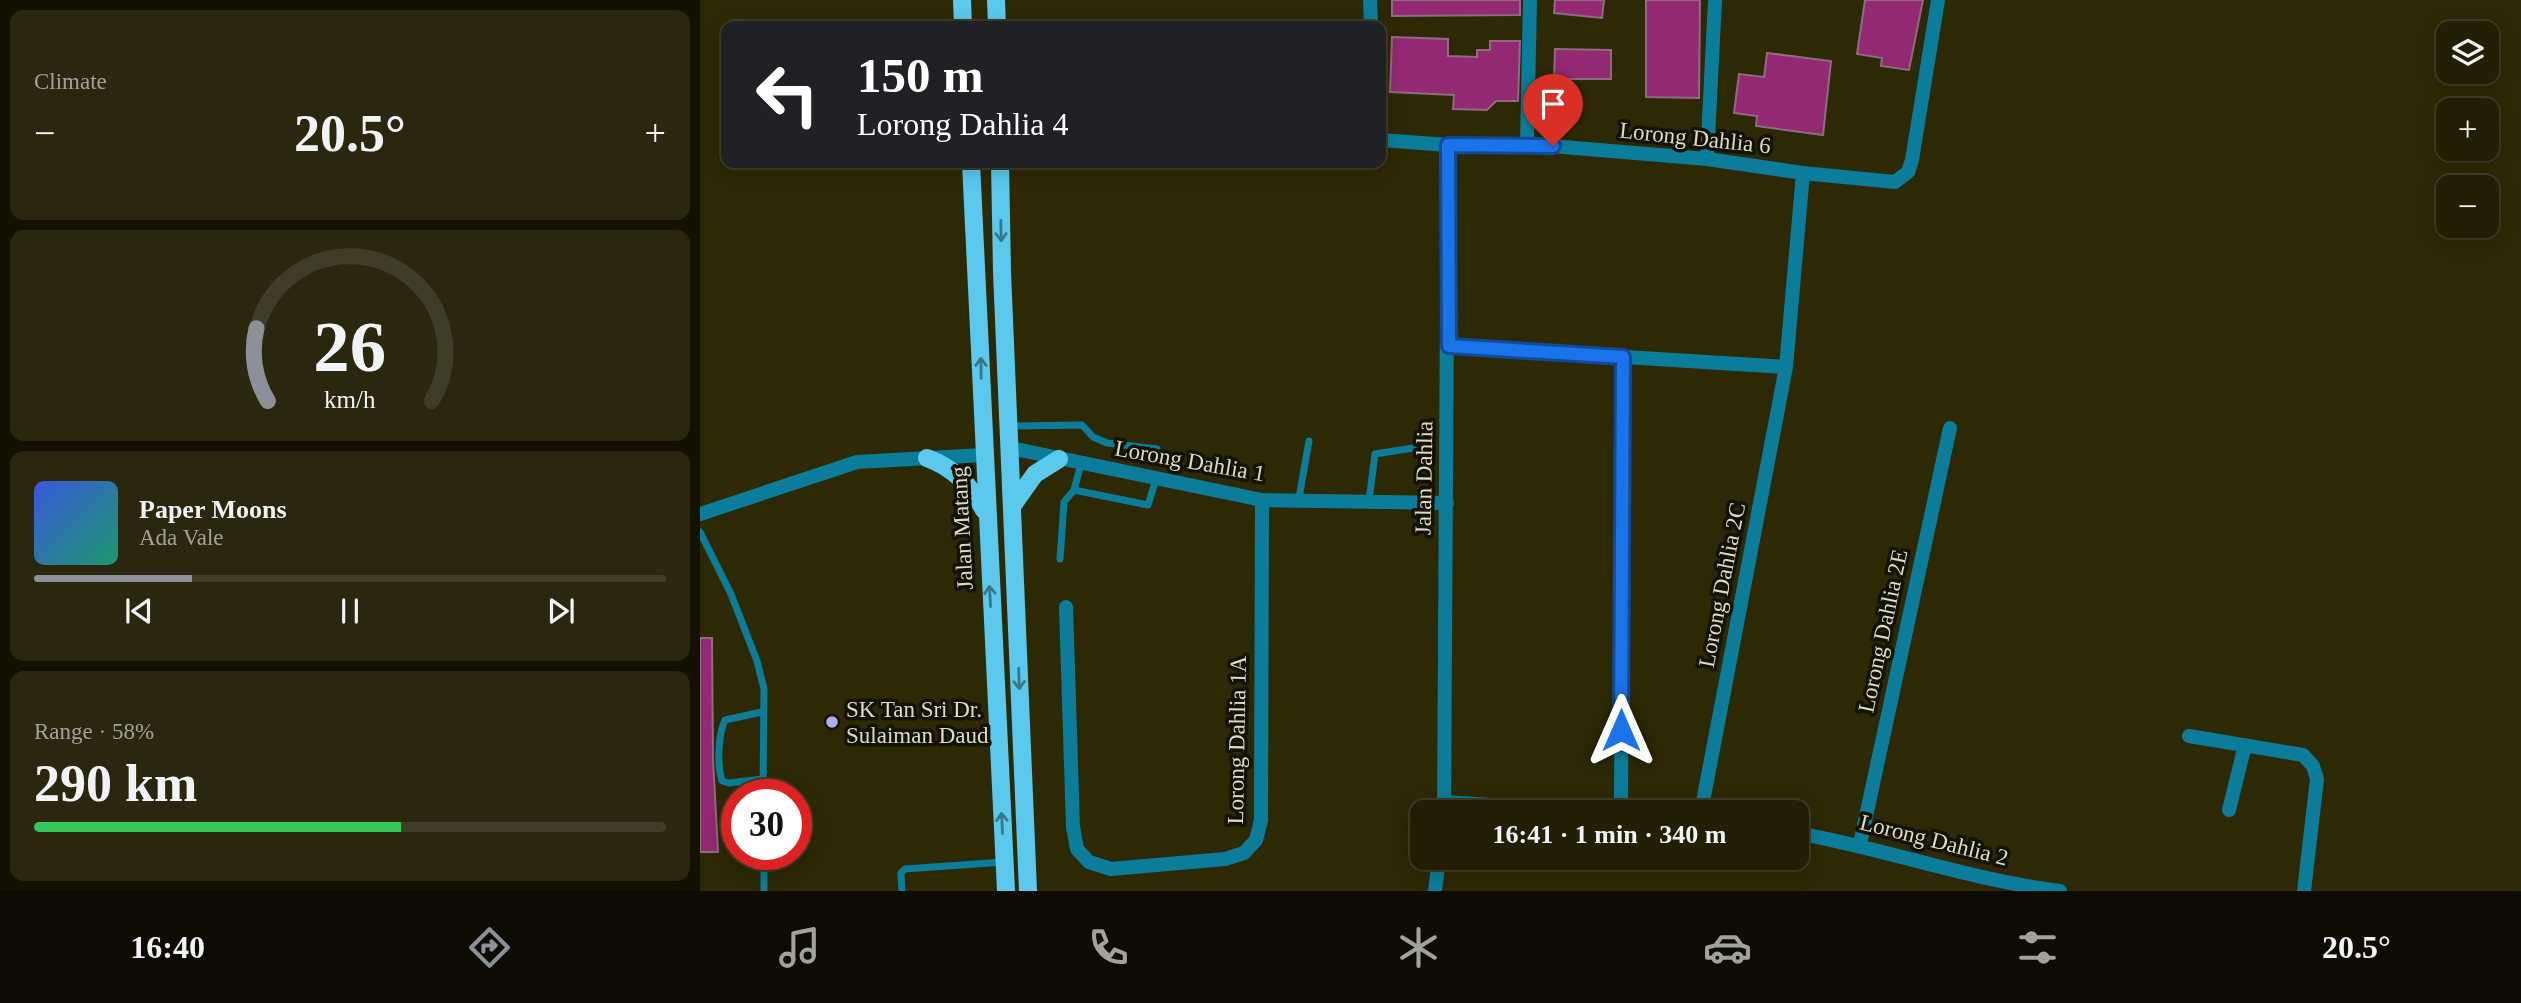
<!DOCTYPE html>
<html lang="en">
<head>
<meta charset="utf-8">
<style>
  :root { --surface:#221f04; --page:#2a270e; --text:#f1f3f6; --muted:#a2a29a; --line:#3f3d26; --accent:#8c9099 }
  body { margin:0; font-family:"Times New Roman",serif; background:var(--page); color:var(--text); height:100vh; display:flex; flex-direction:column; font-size:26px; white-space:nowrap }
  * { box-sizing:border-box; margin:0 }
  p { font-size:23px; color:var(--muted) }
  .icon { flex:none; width:38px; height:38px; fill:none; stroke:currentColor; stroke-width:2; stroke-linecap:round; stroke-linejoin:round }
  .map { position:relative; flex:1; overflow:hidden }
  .sheet { display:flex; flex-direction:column; gap:10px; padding:10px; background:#131102; width:700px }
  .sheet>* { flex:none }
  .hud { position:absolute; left:21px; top:21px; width:665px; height:147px; border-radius:14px; box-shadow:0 4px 18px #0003,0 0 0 2px var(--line); background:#202124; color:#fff; overflow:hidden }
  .fabs { position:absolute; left:1736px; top:21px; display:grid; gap:14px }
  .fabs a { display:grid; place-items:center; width:63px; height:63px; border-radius:14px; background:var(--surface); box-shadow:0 4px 18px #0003,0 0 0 2px var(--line); font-size:35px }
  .speed { position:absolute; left:21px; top:779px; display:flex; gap:14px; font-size:35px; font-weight:700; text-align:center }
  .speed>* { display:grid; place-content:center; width:91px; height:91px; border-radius:50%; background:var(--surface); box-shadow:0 4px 18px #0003,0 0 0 2px var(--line); line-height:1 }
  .speed .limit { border:10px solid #d22; background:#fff; color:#111 }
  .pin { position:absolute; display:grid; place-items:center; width:60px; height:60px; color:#fff; margin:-72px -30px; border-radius:50% 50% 50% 0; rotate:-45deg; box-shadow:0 0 7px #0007 }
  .pin .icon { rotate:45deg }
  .me { position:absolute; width:77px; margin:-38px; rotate:0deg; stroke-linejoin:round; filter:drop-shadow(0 0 5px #0008) }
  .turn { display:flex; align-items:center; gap:24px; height:147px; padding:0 21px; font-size:32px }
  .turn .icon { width:91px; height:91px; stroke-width:2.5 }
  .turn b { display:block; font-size:49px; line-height:60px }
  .big { font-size:52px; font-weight:700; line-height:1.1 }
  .sheet .tile { flex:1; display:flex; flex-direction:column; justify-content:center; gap:10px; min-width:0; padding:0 24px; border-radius:14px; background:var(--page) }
  .sheet .dial { align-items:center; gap:0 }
  .dial svg { height:182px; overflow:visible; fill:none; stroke:var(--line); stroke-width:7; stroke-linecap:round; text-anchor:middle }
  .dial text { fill:var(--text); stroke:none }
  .song { display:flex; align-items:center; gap:21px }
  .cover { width:84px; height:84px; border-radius:10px; background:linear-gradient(135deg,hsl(230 70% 55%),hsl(160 70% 35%)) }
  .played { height:7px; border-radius:4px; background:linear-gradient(90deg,var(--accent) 25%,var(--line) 25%) }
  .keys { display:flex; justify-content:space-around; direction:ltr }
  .heat { display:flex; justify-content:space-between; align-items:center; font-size:38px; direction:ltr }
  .charge { height:10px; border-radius:5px; background:linear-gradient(90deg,#34c759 58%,var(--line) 0) }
  .trip { position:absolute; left:710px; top:800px; width:399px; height:70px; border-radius:14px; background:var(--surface); box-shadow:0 4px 18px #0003,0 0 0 2px var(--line); font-weight:700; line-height:70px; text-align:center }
  .tabs { display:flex; height:112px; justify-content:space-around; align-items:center; background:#0e0c02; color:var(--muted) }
  .tabs .icon { width:49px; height:49px }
  .tabs .active { color:var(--accent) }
  .tabs b { font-size:32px; color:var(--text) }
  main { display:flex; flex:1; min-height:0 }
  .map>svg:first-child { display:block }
  .building { fill:#932972; stroke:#8e6c80; stroke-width:2 }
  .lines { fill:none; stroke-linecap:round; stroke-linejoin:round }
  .service { stroke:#0b7d9a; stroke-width:7 }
  .minor { stroke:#0b7d9a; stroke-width:14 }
  .primary { stroke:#5ac9ed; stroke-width:18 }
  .oneway { stroke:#3a7784 }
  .route-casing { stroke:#114b97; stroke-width:18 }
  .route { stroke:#1a73e8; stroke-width:12 }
  .poi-dot { fill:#adaffb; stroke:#131204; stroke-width:2.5 }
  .labels { text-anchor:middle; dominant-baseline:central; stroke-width:7; stroke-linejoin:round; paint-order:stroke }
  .street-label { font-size:23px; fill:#dcdbc7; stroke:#131204 }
  .poi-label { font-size:23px; fill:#dcdbc7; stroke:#131204; text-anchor:start }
</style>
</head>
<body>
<main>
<section class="sheet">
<div class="tile"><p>Climate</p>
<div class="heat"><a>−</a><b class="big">20.5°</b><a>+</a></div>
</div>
<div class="tile dial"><svg viewBox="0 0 100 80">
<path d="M14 69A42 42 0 1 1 86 69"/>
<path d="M14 69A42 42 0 0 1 9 37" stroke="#8c9099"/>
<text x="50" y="56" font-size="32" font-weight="700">26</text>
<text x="50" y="72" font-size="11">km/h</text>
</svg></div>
<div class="tile">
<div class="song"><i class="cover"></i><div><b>Paper Moons</b><p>Ada Vale</p></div></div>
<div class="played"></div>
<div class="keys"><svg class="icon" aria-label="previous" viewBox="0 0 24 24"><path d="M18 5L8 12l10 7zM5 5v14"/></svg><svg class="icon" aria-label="pause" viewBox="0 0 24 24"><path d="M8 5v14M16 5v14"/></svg><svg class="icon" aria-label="next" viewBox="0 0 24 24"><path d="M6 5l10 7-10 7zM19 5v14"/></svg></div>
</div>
<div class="tile"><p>Range · 58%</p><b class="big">290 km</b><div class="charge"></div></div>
</section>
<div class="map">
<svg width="1821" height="891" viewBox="0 0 1821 891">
  <rect width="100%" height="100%" fill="#2d2905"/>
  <path class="building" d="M692,0h128v15l-128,1z
    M855,0h49l-2,18 -48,-5z
    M946,0h54l-1,98 -53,-1z
    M1165,0h58l-14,70 -28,-4 1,-8 -25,-4z
    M692,37l56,2v17l29,1v-7h13v-9h30l-2,60h-22l-9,9 -34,-1 1,-14 -64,-3z
    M855,49l56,1v29h-57z
    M1067,53l64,8 -8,74 -67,-9 1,-10 -23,-3 5,-39 25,3z
    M0,638h12l1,121 5,93h-18z"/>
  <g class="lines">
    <path class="service" d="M310,426l72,-1 11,12 14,6 50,6
      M374,490l74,15 8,-26
      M599,498l10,-57
      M669,501l6,-47 38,-6
      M0,532l31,62 26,67 7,28 -1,105
      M360,559l4,-57 10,-12 7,-26
      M62,712l-37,8c-7,15 -8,45 -3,61l7,2 34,-4
      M64,854v37
      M202,891l-1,-18 4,-4 99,-7"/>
    <path class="minor" d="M670,0l1,26
      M681,140l67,5 79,-1 180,15 96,14 92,9 13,-10 4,-12 26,-160
      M827,144l3,-144
      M1007,159l8,-159
      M749,346l337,21
      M311,448l251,52 185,3
      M0,514l157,-52 126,-7
      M366,607l7,220 4,22 12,13 22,7 114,-10 19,-6 12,-13 5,-20 1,-320
      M1489,736l114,19 10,11 4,13 -13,112
      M743,802l165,10
      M1529,810l16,-65
      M744,812l4,-667
      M921,812l2,-455
      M1001,812l85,-445 17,-194
      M1097,833c89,16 174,47 263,58
      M1160,844l90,-416
      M735,891l4,-33"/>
    <path class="primary" d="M262,0l1,26
      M296,0l1,26
      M271,163l35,728
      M300,163l2,109 26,619
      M227,458c27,10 43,27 57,52
      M313,505l22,-31 24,-15"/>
  </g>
  <defs><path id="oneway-shaft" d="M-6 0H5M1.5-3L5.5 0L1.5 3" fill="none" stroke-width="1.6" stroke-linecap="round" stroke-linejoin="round" transform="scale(1.75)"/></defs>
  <g class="oneway">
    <use href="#oneway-shaft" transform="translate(301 231) rotate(89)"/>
    <use href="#oneway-shaft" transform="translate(281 368) rotate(-91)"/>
    <use href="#oneway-shaft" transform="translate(290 596) rotate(-93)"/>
    <use href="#oneway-shaft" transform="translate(319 679) rotate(88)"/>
    <use href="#oneway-shaft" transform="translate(302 823) rotate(-93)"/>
  </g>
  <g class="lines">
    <g class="route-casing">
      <path id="route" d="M853,146l-105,-1 1,201 174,11 -2,373"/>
    </g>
    <use href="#route" class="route"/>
  </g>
  <circle class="poi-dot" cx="132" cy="722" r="7"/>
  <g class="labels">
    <g class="street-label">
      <text transform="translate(995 138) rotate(6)">Lorong Dahlia 6</text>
      <text transform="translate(490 461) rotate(10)">Lorong Dahlia 1</text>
      <text transform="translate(724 478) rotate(-89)">Jalan Dahlia</text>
      <text transform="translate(262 528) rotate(-93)">Jalan Matang</text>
      <text transform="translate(1022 585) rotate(-79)">Lorong Dahlia 2C</text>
      <text transform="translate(1183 631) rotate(-78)">Lorong Dahlia 2E</text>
      <text transform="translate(537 740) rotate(-89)">Lorong Dahlia 1A</text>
      <text transform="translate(1234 840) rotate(14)">Lorong Dahlia 2</text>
    </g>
    <g class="poi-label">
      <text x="146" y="709">SK Tan Sri Dr.<tspan x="146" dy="26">Sulaiman Daud</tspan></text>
    </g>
  </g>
</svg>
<div class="fabs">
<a><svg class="icon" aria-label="layers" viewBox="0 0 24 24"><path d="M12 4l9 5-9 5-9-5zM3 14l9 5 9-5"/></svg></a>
<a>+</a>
<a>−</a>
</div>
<div class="speed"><div class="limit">30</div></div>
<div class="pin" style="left:853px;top:146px;background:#d93025"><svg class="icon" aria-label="arrive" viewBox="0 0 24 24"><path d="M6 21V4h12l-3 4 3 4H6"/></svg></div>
<svg class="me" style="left:921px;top:730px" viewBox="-20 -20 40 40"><path d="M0-17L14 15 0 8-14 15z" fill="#1a73e8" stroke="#fff" stroke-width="4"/></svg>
<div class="trip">16:41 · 1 min · 340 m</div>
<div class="hud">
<div class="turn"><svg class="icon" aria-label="left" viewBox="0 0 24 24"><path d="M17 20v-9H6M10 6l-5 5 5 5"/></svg><div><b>150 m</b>Lorong Dahlia 4</div></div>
</div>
</div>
</main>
<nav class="tabs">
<b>16:40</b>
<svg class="icon active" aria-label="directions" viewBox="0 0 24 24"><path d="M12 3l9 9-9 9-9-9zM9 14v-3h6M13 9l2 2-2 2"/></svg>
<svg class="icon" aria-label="music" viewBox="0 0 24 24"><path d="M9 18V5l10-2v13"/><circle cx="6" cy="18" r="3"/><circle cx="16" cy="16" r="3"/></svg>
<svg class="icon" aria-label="phone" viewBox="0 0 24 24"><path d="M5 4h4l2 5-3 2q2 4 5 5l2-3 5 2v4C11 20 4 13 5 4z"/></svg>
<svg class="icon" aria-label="climate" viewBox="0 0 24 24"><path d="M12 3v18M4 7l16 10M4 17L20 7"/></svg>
<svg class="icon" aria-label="car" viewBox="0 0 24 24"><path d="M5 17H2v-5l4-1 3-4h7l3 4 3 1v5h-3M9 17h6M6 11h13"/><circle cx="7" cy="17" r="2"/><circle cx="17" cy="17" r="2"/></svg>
<svg class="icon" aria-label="filters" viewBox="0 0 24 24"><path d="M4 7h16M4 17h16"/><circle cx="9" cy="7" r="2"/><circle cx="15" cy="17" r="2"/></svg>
<b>20.5°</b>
</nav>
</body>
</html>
